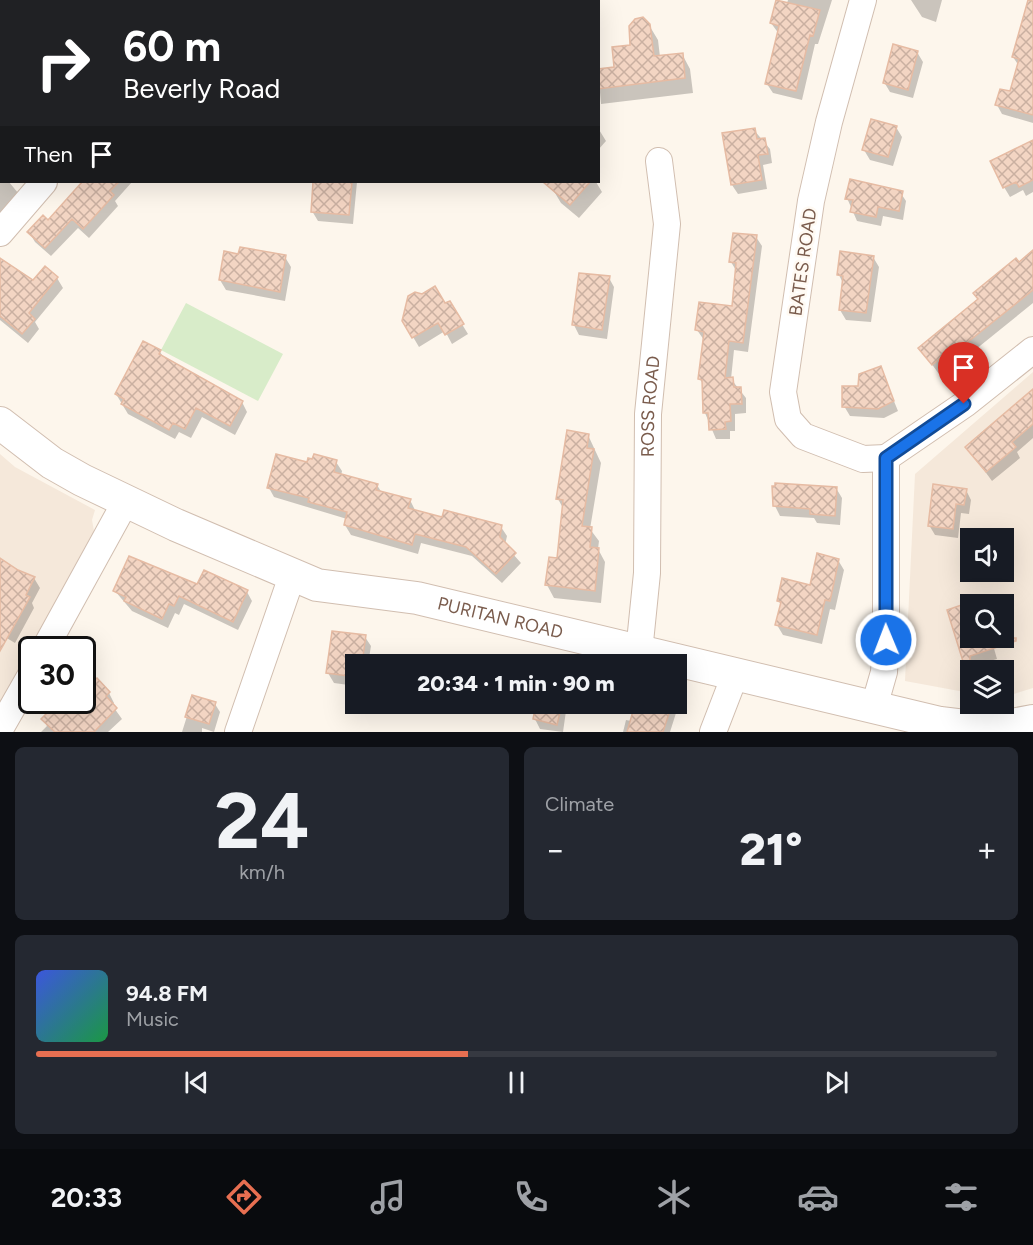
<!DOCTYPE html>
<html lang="en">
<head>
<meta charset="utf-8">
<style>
  :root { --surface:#171b24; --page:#242831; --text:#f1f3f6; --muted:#9ea1a6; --line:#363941; --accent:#e76f51 }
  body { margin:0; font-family:Figtree,sans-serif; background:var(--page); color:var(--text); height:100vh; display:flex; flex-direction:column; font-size:22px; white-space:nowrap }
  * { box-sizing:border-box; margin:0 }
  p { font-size:20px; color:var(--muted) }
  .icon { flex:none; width:33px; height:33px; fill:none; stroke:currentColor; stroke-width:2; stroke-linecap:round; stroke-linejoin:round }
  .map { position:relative; height:732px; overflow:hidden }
  .sheet { display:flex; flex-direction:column; gap:15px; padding:15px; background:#0d0f14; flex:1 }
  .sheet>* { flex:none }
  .banner { position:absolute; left:0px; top:0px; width:600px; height:183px; box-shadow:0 6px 24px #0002; background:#202124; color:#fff; overflow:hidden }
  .fabs { position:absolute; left:960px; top:528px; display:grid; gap:12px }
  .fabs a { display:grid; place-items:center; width:54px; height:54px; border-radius:0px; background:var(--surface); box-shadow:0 6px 24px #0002; font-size:30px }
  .speed { position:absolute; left:18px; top:636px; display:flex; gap:12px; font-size:30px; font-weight:700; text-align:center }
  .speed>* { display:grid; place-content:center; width:78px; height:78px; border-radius:50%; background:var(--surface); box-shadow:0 6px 24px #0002; line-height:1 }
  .speed .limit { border:3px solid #111; border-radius:9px; background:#fff; color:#111 }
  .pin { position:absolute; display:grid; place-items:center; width:51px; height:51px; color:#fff; margin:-62px -26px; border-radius:50% 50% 50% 0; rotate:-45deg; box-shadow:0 0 6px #0007 }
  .pin .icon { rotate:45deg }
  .me { position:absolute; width:66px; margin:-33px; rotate:359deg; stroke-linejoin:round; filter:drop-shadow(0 0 4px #0008) }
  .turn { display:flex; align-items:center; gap:21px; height:126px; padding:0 24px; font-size:27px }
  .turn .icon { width:78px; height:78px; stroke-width:2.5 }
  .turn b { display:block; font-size:42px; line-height:51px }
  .then { display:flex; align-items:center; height:57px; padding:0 24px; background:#0003; gap:12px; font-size:22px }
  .big { font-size:45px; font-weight:800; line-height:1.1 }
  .sheet .widget { flex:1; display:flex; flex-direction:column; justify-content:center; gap:9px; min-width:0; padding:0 21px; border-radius:9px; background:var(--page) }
  .sheet .dial { align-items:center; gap:0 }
  .dial b { font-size:78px; line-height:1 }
  .song { display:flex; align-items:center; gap:18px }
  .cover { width:72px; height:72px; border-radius:9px; background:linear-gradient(135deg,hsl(230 70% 55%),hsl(140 70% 35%)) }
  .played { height:6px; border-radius:3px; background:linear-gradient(90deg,var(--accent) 45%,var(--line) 45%) }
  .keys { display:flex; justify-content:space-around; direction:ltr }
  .heat { display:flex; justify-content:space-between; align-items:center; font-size:33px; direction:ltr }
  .sheet .tiles { flex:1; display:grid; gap:15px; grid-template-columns:1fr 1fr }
  .widget:last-child { grid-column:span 2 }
  .trip { position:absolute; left:345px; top:654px; width:342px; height:60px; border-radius:0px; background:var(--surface); box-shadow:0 6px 24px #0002; font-weight:800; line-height:60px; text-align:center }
  .dock { display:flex; height:96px; justify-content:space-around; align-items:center; background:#090b0e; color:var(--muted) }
  .dock .icon { width:42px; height:42px }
  .dock .selected { color:var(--accent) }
  .dock b { font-size:27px; color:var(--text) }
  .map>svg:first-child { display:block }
  .residential { fill:#f5e8da; fill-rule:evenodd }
  .pitch { fill:#d8ecc9 }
  .shadow { fill:#0003 }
  .building { fill:url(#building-cross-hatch); stroke:#e6bba3; stroke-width:1.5 }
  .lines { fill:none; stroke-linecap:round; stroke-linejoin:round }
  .minor-casing { stroke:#d1beb0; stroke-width:28 }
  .tertiary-casing { stroke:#d1beb0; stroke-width:34 }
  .minor { stroke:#fff; stroke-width:26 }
  .tertiary { stroke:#fff; stroke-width:32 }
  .route-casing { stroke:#114b97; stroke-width:15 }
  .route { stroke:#1a73e8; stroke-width:10 }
  .labels { text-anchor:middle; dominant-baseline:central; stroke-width:5; stroke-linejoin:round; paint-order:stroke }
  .street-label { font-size:18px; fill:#7a5c4d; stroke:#fffaf3 }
</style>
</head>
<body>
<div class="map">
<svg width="1033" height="732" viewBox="0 0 1033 732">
  <defs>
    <pattern id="building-cross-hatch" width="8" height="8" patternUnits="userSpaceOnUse" patternTransform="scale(1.5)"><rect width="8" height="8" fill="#f3d5c3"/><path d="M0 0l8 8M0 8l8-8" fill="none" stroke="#cab0a1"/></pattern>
  </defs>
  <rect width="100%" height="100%" fill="#fdf6ec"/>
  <path class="residential" d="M1033,372v316l-29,9v-27h-34v23l-65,-12 10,-207zM970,538h34v34h-34zM970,604h34v34h-34z
    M0,454l15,13 80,43 -3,10 2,11 -94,173z"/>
  <path class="pitch" d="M186,303l97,51 -25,47 -97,-51z"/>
  <path class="shadow" d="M308,0h27l1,2h-31z
    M777,0l10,3 1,-3h44l-14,44h-3l-13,56 -29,-7 -6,-9 12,-50 -8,-11z
    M911,0h31l-6,22 -14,-5z
    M1033,12v111l-31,-9 -5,-9 14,-12 8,-27 -6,-9z
    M649,25l9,15 2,17 22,-3 8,15 3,24 -92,11 -3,-34 18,-2z
    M917,52l6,10 -10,36 -23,-6 -6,-10z
    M0,108l2,1 -2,37z
    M896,127l6,10 -9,29 -23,-6 -6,-10z
    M598,128l8,13 -8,9z
    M754,130l16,19 2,14 -9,2 4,24 -29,5 -6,-9z
    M1033,144v48l-7,4 -3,-6 -13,7 -6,-10z
    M0,174l2,8h7l14,17 -23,26z
    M84,182h48l-17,19 3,5 -29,32 -11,-10 -27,28 -16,-14 -6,-10 19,-10z
    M315,182h42l-4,42 -35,-3 -6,-10z
    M558,182h38l6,10 -23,26 -18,-15 -9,-15z
    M900,192l6,9 -3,19 -20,-4 -2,10 -24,-5 -10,-23z
    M756,237l6,9 -14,106 -14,-2 -3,29 15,19v15l-11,1v17h-5v8h-14l-11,-26 -1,-27 -4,-7 4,-39 -7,-10 36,-23 4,-35 -6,-10z
    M1033,252v51l-68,55 -2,-4 -24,20 -19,-26z
    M285,257l6,10 -6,34 -59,-11 -6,-10z
    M873,257l6,10 -8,55 -25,-2 -6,-10 3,-27 -4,-8z
    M0,274l33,8 24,-4 6,10 -28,34 4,7 -11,14 -28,-23z
    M609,278l5,9 -7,52 -28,-4 -5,-10z
    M449,303l19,31 -16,10 -7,-13 -26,16 -16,-27z
    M143,343l17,9 5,7 77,43 5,10 -12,23 -33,-18 -11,21 -12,-6 -4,7 -47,-25 -12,-20z
    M880,367l18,44 -14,7 -34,-2 -6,-10z
    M1033,391v47l-16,14 3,6 -28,23 -25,-34z
    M588,435l13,28 -11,66 9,12 -1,8 7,13 -4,41 -47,-5 -7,-13 11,-26 5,-51 -5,-9z
    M336,462l6,9 -1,5 36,9 5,8 28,7 5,10 28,9 58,8 6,9 -2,9 16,18 -19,20 -30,-27 -51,-13 -3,11 -67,-19 -6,-10 2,-6 -73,-22 -5,-9 39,-24z
    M836,488l6,10 -2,27 -23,-2 -3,-5 -34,-2 -5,-10z
    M966,490l5,10 -2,14 -8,-1 -3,25 -23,-3 -6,-10z
    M0,558l18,14 16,6 6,10 -8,15 2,5 -19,35 -15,-9z
    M838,560l6,10 -9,40 -5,-1 -8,35 -39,-9 -6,-10 4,-19 -2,-5 32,-14z
    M198,586l49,6 5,9 -14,29 -54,-26 -5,11 -4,-2 -7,15 -36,-17 -17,-20z
    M977,602l2,2h-9v34h21l6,21 -28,8 -20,-56z
    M365,637l6,9 -3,18h-12v22l-22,-3 -6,-10z
    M92,685l17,8 5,10 -2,2 10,14 -14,13h-67l6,-6 -4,-7 39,-19z
    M193,697l22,7 5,8 -6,20 -12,-4v4h-20z
    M437,704h37l-1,8z
    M510,704h57l-4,28 -23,-3 -5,-10 2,-9z
    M637,704h34l5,9 -6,19h-47l3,-12 5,1z"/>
  <path class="building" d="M776,0l44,10 -7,26 -3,-1 -14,56 -31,-7 14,-58 -9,-3z
    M1028,0l5,1v114l-38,-10 5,-16 10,2 9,-32 -7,-2z
    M643,17l7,7 4,32 29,-3 2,25 -87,11v-20l16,-2 -2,-20 18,-2 -1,-19 6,-7z
    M893,44l25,7 -10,39 -25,-7z
    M871,119l26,7 -9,31 -26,-7z
    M755,128l2,11 8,-1 3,16 -10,1 4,25 -31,5 -9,-52z
    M1033,140v40l-14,7 -3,-5 -13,6 -13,-27z
    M850,179l53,12 -4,20 -21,-4 -2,10 -26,-5 3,-12 -8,-1z
    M82,182h37l-9,9 4,4 -31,34 -11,-10 -27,29 -18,-16 16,-17 5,5z
    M313,182h39l-3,33 -38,-3z
    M543,182h47l-20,23z
    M733,233l24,2 -14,108 -14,-2 -4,37 8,-1 1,10h7l1,17h-12l1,17 -6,1 1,7 -17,1 -1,-17h-5l-1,-33 -4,-1 6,-47 -9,-2 4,-28 33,4 4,-43 -7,-1z
    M240,247l46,8 -6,37 -61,-12 5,-29 14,3z
    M1033,250v40l-74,59 -3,-3 -24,19 -14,-17 60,-49 -5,-6 43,-35 3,4z
    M840,251l34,5 -8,57 -27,-3 4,-34 -6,-1z
    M0,258l33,22 12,-14 13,11 -29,36 6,6 -13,15 -22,-18z
    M579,273l31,3 -8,54 -30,-5z
    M435,286l10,17 5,-2 14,23 -19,11 -7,-12 -26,15 -10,-17 6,-25 7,-4 7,2z
    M143,341l18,9 -2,4 84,47 -13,25 -34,-18 -11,21 -12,-6 -4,7 -48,-26 3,-5 -9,-5z
    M881,366l13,35 -16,8 -36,-2v-21h16l1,-12z
    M1033,389v35l-21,18 4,5 -30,25 -21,-25z
    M567,430l22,4 -2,14 7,1 -12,77 10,1 -2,20 9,1 -4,43 -50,-6 4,-28 8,1 6,-58 -7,-1z
    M276,454l31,8 1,-4 4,1 2,-5 23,6 -3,12 44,12 -2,6 35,9 -3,9 34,9 2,-7 58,15 -2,12 16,16 -20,21 -30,-27 -51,-13 -3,11 -68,-20 3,-13 -39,-10 1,-4 -42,-10z
    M775,483l62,4 -2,29 -25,-2v-5l-37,-3 -1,-20h3z
    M933,484l34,5 -3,16 -8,-1 -3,25 -25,-3z
    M817,553l22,6 -9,42 -5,-1 -8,35 -42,-10 6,-23 -4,-1 5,-23 28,7z
    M129,556l68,28 7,-14 44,20 -15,32 -54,-26 -5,10 -5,-2 -7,15 -38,-18 2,-4 -13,-6z
    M0,558l18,12 17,7 -9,18 4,2 -30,54z
    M970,602v36h46v3l-46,15v14l-4,1 -19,-61z
    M332,631l34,4 -4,29h-6v13l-30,-4z
    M82,672l10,10 5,-4 13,14 -4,4 11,12 -23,24h-39l-14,-13 19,-19h22z
    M192,695l24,7 -7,22 -24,-7z
    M536,704h26l-5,21 -24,-6z
    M635,704h37l-9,28h-36z"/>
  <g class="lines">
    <g class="minor-casing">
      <g id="minor">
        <path d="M863,0l-34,122 -18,79 -28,191 5,27 15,17 60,23 23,-1"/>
        <path d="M194,2l3,-2"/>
        <path d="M0,233l44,-51"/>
        <path d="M44,650l82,-149"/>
        <path id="s1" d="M639,652l8,-79 1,-159 19,-190 -8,-63"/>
        <path d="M874,707l10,-35 2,-32v-182l79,-54 68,-54"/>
        <path d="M0,729l32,-56"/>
        <path d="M238,732l54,-156"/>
        <path d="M713,732l22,-57"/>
      </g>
    </g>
    <g class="tertiary-casing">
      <g id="tertiary">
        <path id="s2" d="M0,423l52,40 30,17 94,45 141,60 100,13 523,125 50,6 43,-8"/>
      </g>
    </g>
    <use href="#minor" class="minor"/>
    <use href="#tertiary" class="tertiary"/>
  </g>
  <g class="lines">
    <g class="route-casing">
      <path id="route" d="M886,640v-182l78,-54"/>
    </g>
    <use href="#route" class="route"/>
  </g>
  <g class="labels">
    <g class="street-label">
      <text transform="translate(803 262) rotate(-82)">BATES ROAD</text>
      <text stroke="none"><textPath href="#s1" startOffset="246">ROSS ROAD</textPath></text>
      <text stroke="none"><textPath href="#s2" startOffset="544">PURITAN ROAD</textPath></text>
    </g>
  </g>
</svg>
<div class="fabs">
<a><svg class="icon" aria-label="sound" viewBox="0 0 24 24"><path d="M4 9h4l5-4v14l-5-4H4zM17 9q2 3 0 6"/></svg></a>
<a><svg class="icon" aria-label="search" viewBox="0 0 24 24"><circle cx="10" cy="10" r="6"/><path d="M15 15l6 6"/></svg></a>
<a><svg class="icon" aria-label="layers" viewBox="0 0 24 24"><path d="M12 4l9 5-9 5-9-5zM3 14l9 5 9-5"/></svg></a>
</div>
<div class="speed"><div class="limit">30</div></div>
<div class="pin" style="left:964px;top:404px;background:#d93025"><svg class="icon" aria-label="arrive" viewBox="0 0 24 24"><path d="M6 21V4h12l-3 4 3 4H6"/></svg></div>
<svg class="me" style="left:886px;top:640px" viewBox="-20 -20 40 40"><circle r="17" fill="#1a73e8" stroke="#fff" stroke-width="3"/><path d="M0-11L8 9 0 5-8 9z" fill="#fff"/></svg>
<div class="trip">20:34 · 1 min · 90 m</div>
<div class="banner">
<div class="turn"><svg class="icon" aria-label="right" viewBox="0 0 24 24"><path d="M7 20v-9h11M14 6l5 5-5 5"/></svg><div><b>60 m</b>Beverly Road</div></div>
<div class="then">Then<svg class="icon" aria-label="arrive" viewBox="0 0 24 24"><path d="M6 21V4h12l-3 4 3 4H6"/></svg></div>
</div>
</div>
<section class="sheet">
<div class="tiles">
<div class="widget dial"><b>24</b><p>km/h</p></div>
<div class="widget"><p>Climate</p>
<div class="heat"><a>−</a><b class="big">21°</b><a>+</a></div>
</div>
<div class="widget">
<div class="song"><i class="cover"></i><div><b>94.8 FM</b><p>Music</p></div></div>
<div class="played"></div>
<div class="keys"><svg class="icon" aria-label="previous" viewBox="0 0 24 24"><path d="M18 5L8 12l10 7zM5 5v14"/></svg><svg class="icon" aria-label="pause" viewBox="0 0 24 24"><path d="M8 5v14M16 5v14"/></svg><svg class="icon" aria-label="next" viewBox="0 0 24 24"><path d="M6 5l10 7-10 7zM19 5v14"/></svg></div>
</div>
</div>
</section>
<nav class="dock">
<b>20:33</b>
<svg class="icon selected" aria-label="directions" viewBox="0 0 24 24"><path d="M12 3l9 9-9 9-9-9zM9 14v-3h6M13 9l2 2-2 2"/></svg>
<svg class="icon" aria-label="music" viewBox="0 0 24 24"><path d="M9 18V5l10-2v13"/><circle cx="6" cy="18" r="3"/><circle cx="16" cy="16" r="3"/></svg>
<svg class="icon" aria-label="phone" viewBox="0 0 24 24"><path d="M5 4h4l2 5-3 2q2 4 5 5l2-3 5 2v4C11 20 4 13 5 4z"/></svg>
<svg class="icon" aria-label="climate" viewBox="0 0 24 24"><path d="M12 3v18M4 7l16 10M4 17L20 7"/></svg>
<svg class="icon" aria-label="car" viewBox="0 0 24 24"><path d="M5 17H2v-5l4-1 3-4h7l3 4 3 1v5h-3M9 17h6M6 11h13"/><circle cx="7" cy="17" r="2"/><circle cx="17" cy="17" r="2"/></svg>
<svg class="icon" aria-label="filters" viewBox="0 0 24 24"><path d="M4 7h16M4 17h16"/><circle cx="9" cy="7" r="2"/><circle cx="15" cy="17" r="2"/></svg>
</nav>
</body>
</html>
